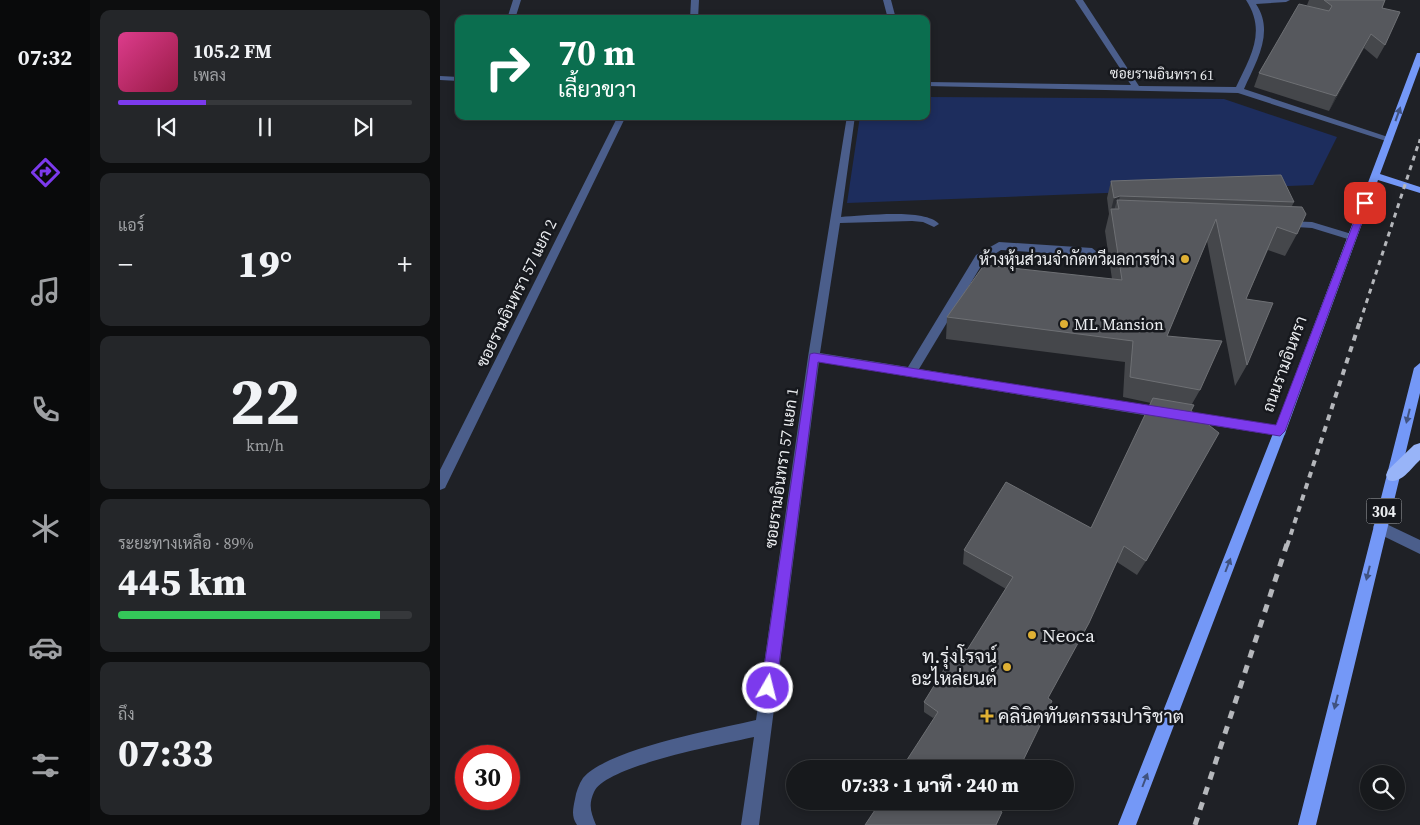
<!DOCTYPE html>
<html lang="th">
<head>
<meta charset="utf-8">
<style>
  :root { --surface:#17191c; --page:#242629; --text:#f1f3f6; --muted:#9ea0a3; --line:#36383b; --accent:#7c3aed }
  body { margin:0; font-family:"Source Serif 4",Sarabun,serif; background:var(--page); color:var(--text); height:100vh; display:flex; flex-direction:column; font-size:19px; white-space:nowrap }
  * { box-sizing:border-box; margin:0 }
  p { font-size:16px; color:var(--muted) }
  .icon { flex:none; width:28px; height:28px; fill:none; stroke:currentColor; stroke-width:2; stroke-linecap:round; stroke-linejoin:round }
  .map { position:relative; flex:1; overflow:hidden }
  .panel { display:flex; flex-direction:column; gap:10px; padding:10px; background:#0d0e0f; width:350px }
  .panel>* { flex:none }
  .banner { position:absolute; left:15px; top:15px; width:475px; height:105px; border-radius:10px; box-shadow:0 2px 8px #0003,0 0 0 1px var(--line); background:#0b6e4f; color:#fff; overflow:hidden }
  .controls { position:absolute; left:920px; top:765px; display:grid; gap:10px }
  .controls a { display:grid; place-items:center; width:45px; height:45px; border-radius:50%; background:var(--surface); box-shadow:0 2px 8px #0003,0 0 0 1px var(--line); font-size:25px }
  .speed { position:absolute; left:15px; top:745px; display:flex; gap:10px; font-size:25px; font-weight:700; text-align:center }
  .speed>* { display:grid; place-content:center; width:65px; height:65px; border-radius:50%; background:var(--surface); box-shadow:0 2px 8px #0003,0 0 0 1px var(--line); line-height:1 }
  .speed .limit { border:8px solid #d22; background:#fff; color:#111 }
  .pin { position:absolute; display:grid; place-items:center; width:42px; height:42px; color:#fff; margin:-21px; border-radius:10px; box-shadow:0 2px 8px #0006 }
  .me { position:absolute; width:55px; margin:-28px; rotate:8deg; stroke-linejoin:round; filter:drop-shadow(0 0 4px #0008) }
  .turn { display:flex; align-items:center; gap:18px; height:105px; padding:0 20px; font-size:22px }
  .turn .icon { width:65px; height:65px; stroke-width:2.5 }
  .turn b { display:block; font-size:35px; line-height:42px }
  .big { font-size:38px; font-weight:800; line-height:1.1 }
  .panel .widget { flex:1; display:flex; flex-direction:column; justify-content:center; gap:8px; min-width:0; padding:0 18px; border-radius:10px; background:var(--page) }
  .panel .dial { align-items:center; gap:0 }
  .dial b { font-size:65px; line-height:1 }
  .song { display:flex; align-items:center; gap:15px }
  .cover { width:60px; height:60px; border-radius:8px; background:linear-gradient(135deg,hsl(330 70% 55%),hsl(340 70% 35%)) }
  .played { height:5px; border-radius:2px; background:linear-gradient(90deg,var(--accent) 30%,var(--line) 30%) }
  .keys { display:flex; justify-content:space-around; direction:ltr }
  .heat { display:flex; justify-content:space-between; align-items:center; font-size:28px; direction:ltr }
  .charge { height:8px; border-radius:4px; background:linear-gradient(90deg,#34c759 89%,var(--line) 0) }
  .trip { position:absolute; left:346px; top:760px; width:288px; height:50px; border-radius:25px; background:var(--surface); box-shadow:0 2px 8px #0003,0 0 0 1px var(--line); font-weight:800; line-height:50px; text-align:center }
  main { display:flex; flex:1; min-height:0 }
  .dock { display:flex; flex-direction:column; width:90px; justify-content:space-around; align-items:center; background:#090a0b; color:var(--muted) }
  .dock .icon { width:35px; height:35px }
  .dock .on { color:var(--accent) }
  .dock b { font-size:22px; color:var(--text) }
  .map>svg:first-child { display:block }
  .green { fill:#1d2d5d }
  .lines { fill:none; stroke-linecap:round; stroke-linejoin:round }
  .minor { fill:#4b5e8b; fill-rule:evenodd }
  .major { fill:#7498f7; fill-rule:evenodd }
  .highway { fill:#98b4f8; fill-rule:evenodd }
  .rail-far3 { stroke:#b5b7bb; stroke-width:2.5; stroke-dasharray:4 4; stroke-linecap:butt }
  .rail-far2 { stroke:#b5b7bb; stroke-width:3; stroke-dasharray:5 5; stroke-linecap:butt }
  .rail-far1 { stroke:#b5b7bb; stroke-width:4; stroke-dasharray:6 6; stroke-linecap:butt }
  .rail { stroke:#b5b7bb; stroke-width:5; stroke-dasharray:8 8; stroke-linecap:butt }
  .wall { fill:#45474b }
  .shaded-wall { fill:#2e3035 }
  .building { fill:#56585d; stroke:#6e7074 }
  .oneway { fill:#40527f }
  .route { fill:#7c3aed; stroke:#51269a }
  .poi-dot { fill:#dfb034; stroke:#16181d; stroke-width:2 }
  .labels { text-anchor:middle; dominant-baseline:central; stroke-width:5; stroke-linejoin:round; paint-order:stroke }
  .far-street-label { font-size:14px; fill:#ebedf0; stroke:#16181d }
  .shield { fill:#16181d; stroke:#abadb1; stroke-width:1 }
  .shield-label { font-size:15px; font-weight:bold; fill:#ebedf0 }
  .poi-label { font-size:16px; fill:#ebedf0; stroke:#16181d; text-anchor:end }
  .street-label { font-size:16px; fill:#ebedf0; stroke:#16181d }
  .near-poi-label { font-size:19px; fill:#ebedf0; stroke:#16181d; text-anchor:start }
</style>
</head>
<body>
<main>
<nav class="dock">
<b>07:32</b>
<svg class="icon on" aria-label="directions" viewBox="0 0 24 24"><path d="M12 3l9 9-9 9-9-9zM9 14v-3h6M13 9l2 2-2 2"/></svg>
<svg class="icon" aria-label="music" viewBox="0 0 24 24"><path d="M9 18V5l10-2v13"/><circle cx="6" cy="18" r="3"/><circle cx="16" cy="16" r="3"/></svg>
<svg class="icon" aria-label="phone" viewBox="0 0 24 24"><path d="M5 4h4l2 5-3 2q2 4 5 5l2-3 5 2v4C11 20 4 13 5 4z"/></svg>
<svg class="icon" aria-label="climate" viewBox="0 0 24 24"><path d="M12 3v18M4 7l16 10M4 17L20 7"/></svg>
<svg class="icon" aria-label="car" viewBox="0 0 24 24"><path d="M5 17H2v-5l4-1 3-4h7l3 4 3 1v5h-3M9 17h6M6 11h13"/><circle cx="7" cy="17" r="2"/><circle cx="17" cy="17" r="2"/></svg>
<svg class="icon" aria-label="filters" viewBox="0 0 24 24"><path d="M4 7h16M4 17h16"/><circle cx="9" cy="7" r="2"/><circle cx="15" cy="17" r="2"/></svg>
</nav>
<section class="panel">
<div class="widget">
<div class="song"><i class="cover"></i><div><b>105.2 FM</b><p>เพลง</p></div></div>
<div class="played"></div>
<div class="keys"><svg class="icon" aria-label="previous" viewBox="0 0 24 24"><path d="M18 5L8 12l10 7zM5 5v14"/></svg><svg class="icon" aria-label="pause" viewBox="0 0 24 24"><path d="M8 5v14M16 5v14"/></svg><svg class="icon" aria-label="next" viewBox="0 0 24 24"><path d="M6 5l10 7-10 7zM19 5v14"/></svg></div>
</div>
<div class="widget"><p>แอร์</p>
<div class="heat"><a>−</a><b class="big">19°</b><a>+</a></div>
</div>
<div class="widget dial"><b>22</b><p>km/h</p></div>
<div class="widget"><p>ระยะทางเหลือ · 89%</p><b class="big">445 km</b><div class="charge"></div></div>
<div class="widget"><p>ถึง</p><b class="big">07:33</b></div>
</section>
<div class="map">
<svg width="980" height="825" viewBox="0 0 980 825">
  <rect width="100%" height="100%" fill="#1f2126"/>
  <path class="green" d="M486,97l298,2 113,38 -24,48 -466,18 13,-87h66z"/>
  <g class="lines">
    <path class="minor" d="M73,0h8l-6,19h-8z
      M251,0h8l-1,19h-8z
      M443,0h8l5,19h-8z
      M635,0h8l56,86 97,1c14,-30 31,-55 10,-87h44l-4,2 -30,2c19,28 0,58 -12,85l150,50 -8,2 -148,-48 -312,-7v-4l205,3z
      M0,76l19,1v4l-19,-1z
      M178,116h8l-181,372 -5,2v-20z
      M407,116h8l-14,101c21,-1 84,-9 98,7l-5,3 -11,-5 -11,-1 -72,2 -20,130 88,14 68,-112 23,-13 93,6 5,4 -5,4 -91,-6 -17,11 -65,108 243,39 4,1 2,4 -2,4 -4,1 -343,-56 -60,463h-18l13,-88c-30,7 -148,28 -160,55 -6,13 -3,21 2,33h-19c-6,-9 -4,-16 -2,-26 1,-7 4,-15 8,-21 24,-29 135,-49 173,-58l52,-363z
      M845,221l27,1 43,13 1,2 -5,3 -39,-12 -31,-2v-4z
      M744,411l96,15 5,1 1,4 -1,4 -5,1 -96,-15 -4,-1 -2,-4 2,-4z
      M940,521l40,19v14l-45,-22 -2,-5 2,-5z"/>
    <path class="major" d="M977,53h3v13l-40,108 40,13v6l-42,-13 -92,251 -150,394h-18l156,-394z
      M980,363v30l-104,432h-18l116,-457z"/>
    <path class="highway" d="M980,443v17c-9,8 -19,25 -32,20l-2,-5 2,-5 26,-25z"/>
    <path class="rail-far3" d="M979,143l1,-4"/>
    <path class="rail-far2" d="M920,322l59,-180"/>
    <path class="rail-far1" d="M847,546l73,-225"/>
    <path class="rail" d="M755,825l92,-281"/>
  </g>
  <path class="wall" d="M869,0h76l-3,8 3,37 -8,14 -13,-11 -35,63 -75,-24 5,-14 50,-66 -2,-2z
    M671,181l183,21 -2,4 5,28 -12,22 -17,-6 -22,49 1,66 -12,21 -28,-145 -40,95 33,54 -8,14 -46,157 -9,14 -20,-13 -184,156 -9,-6v-10l43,-52 39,-61 -43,-25 1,-14 127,-22 60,-125 -28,-6 2,-35 -179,-23 1,-22 165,-38 -7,-48 4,-17 -2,-16z"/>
  <path class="shaded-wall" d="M931,34l-7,14 -35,63 7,-15z
    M680,196l-2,8 -1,-4 -4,14 -2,-4 3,-12z"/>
  <path class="building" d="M884,0h61l-3,8 18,4 -15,33 -14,-11 -35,62 -77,-23 40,-69 30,7 3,-5z
    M841,175l13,27 -174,-6 -6,2 -3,-17z
    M677,200l185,7 4,7 -9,20 -20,-7 -31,72 27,4 -26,62 -31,-146 -49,117 55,5 -22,49 -70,-13 3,-36 -186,-24 37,-52 138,15 -11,-71h8z
    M713,398l41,7 -3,6 28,22 -73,128 -22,-15 -35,77 -41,75 4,3 -33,68h-118l37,-57 -14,-10 35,-57 8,5 46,-73 -49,-27 42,-68 85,46z
    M441,801h123l-5,9 3,2 -6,13h-131z"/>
  <defs><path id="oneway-solid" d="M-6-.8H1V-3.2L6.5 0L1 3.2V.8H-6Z" transform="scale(1.25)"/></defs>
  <g class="oneway">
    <use href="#oneway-solid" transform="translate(958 114) rotate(-70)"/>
    <use href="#oneway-solid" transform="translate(968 416) rotate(104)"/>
    <use href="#oneway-solid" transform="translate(788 565) rotate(-69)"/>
    <use href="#oneway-solid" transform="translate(928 573) rotate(104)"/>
    <use href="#oneway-solid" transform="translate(896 702) rotate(104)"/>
    <use href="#oneway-solid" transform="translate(705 780) rotate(-69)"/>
  </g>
  <path class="route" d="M922,201l7,2 -84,228 -5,5 -462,-74 -42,326 -2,5 -6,3 -5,-3 -2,-5 49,-334 4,-1 462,72z"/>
  <g class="poi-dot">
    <circle cx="745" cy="259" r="5"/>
    <circle cx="624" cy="324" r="5"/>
    <circle cx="592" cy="635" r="5"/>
    <circle cx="567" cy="667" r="5"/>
    <path d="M544.5 708.5h5v5h5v5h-5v5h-5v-5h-5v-5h5z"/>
  </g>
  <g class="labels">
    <g class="far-street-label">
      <text transform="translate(722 74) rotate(1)">ซอยรามอินทรา 61</text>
    </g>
    <rect class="shield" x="926.5" y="498.5" width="35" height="25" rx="4"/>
    <g class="shield-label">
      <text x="944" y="511">304</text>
    </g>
    <g class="poi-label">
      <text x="735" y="259">ห้างหุ้นส่วนจำกัดทวีผลการช่าง</text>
      <text x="634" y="324" text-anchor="start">ML Mansion</text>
    </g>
    <g class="street-label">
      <text transform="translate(76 293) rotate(-64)">ซอยรามอินทรา 57 แยก 2</text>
      <text transform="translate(844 364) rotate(-70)">ถนนรามอินทรา</text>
      <text transform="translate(341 468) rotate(-82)">ซอยรามอินทรา 57 แยก 1</text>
    </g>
    <g class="near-poi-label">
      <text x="602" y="635">Neoca</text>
      <text x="557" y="656" text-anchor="end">ท.รุ่งโรจน์<tspan x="557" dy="22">อะไหล่ยนต์</tspan></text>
      <text x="558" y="716">คลินิคทันตกรรมปาริชาต</text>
    </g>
  </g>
</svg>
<div class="controls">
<a><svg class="icon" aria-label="search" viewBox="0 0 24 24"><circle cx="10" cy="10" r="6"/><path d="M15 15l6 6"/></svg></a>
</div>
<div class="speed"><div class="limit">30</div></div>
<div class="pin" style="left:925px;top:203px;background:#d93025"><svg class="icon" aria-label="arrive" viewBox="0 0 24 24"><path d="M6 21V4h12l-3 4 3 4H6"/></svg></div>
<svg class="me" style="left:328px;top:688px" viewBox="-20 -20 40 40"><circle r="17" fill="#7c3aed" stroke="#fff" stroke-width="3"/><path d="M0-11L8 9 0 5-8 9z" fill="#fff"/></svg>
<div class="trip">07:33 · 1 นาที · 240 m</div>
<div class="banner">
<div class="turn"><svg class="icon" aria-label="right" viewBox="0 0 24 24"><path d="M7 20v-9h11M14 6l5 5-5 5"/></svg><div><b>70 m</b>เลี้ยวขวา</div></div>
</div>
</div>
</main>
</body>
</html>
